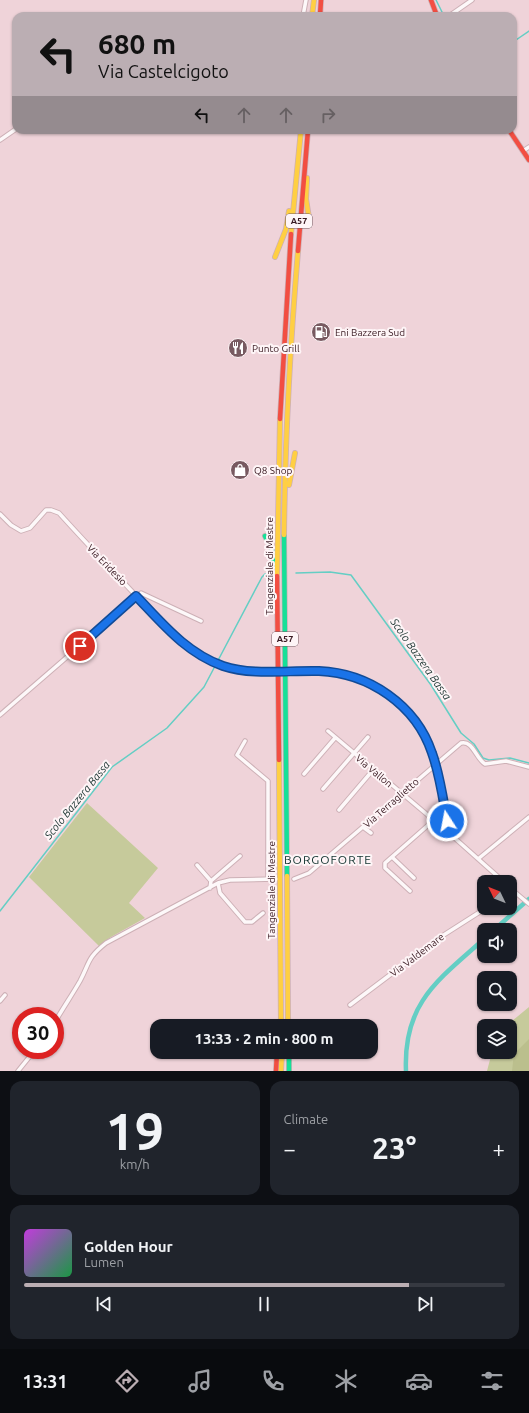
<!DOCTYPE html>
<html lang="en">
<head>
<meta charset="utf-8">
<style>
  :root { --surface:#171b24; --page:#20242c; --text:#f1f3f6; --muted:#9ea1a6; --line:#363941; --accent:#bbaeb3 }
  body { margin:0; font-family:Ubuntu,sans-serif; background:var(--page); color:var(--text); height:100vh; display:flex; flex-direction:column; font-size:15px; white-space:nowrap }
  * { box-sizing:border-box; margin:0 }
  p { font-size:13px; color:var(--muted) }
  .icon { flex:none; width:22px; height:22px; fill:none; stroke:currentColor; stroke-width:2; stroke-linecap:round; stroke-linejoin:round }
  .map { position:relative; height:1071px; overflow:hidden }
  .sheet { display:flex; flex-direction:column; gap:10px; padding:10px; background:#0d0f14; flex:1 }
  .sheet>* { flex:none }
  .guide { position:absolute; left:12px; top:12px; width:505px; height:122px; border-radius:12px; box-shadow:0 1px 3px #0004; background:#bbaeb3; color:#111; overflow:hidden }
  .needle { width:26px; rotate:313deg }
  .buttons { position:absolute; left:477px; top:875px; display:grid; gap:8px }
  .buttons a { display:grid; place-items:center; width:40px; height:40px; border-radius:8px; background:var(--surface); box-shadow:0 1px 3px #0004; font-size:20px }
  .speed { position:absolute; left:12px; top:1007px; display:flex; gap:8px; font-size:20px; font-weight:700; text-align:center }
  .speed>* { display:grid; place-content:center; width:52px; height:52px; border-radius:50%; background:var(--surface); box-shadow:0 1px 3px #0004; line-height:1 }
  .speed .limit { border:6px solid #d22; background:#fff; color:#111 }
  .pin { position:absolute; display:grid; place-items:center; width:34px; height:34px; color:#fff; margin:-17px; border:2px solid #fff; border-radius:50%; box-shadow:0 1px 4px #0007 }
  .me { position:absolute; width:44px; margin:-22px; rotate:349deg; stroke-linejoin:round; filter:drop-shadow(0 0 3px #0008) }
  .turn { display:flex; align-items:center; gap:14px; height:84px; padding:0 20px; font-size:18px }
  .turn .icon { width:52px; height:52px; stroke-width:2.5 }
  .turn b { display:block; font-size:28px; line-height:34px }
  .lanes { display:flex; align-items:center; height:38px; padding:0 20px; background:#0003; justify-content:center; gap:20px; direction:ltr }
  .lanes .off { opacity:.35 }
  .big { font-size:30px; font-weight:700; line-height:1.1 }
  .sheet .tile { flex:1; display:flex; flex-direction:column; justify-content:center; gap:6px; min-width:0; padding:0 14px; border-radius:12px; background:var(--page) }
  .sheet .dial { align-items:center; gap:0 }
  .dial b { font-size:52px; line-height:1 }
  .song { display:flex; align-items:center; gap:12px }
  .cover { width:48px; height:48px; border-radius:6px; background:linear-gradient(135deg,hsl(290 70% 55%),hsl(140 70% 35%)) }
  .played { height:4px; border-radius:2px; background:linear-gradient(90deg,var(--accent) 80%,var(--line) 80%) }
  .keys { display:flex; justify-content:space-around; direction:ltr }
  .heat { display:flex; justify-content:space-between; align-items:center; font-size:22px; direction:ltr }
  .sheet .tiles { flex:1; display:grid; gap:10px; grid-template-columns:1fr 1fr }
  .tile:last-child { grid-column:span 2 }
  .trip { position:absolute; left:150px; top:1019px; width:228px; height:40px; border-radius:12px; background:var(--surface); box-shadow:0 1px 3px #0004; font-weight:700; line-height:40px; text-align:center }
  .tab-bar { display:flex; height:64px; justify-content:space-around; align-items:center; background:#090b0e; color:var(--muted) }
  .tab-bar .icon { width:28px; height:28px }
  .tab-bar .selected { color:var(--accent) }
  .tab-bar b { font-size:18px; color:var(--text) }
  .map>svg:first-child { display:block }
  .green { fill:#c6ca9b }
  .forest { fill:#bbbf8d }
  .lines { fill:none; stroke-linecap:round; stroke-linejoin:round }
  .stream { stroke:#64cec4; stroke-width:1.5 }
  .canal { stroke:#64cec4; stroke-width:4.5 }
  .street-casing { stroke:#cdb0b6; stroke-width:5.5 }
  .fast-casing { stroke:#cdb0b6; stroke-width:6 }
  .slow-casing { stroke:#cdb0b6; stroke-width:6 }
  .jam-casing { stroke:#cdb0b6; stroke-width:6 }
  .street { stroke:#fdf8f9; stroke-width:3.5 }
  .fast { stroke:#16e098; stroke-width:4.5 }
  .slow { stroke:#ffcf43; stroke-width:4.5 }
  .jam { stroke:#f24e42; stroke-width:4.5 }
  .street-bridge-casing { stroke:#cdb0b6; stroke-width:5.5; stroke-linecap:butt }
  .street-bridge { stroke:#fdf8f9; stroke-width:3.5 }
  .route-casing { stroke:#114b97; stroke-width:10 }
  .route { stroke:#1a73e8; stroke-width:7 }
  .labels { text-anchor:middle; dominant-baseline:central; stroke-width:4; stroke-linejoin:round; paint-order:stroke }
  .shield { fill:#fef5f7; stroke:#735b61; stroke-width:1 }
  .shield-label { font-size:9px; font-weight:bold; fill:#381921 }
  .poi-label { font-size:10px; fill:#381921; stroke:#fef5f7; text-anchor:start }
  .street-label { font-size:10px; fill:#381921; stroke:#fef5f7 }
  .water-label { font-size:11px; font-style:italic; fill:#223a37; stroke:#fef5f7 }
  .quarter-label { font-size:12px; letter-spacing:1px; fill:#0f312d; stroke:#fef5f7 }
</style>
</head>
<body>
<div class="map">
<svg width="529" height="1071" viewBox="0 0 529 1071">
  <rect width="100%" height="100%" fill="#efd3d9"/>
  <path class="green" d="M87,803l71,65 -29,35 16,15 -34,19 -12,9 -70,-69z
    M529,1007v64h-42l5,-19h18v-26h-4z"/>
  <path class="forest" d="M529,1039v32h-17l2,-17z"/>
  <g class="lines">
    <path class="stream" d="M436,0l8,16
      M513,42l16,-11
      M296,573l34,-1 21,3 80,110 30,48 13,11 9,14 6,2 21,-2 19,5
      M0,911l112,-144 55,-39 37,-41 58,-110 3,-3h6"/>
    <path class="canal" d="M494,930l35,-31
      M406,1071c-3,-68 32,-91 78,-132"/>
    <g class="street-casing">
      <path id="street" d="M303,16l3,-16
        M449,16l23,-16
        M0,140l16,-11
        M523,151l6,-4
        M0,514l11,11 10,6 9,-3 16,-18h5l8,3c27,30 54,58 81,87 17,18 34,39 55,52 20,13 41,18 64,19
        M304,671c57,0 107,24 128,81 9,25 12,54 17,81
        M0,715l141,-122 60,28
        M328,731l121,102 55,49
        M245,741l-8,14 31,26v98
        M304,774l31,-36
        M323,789l45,-52
        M339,810l34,-40
        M363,827l8,6
        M392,857l22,21
        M478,859l51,-42
        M197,865l14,16
        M294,879l15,-6 152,-130c12,-3 15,16 24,21l21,-3 23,6
        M218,883l2,10 25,29h7l11,-9
        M210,888l1,-7 29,-25
        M510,888l19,16
        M410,891l-25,-23v-5l49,-43
        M0,1001l5,-6
        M350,1005l89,-67 47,-30
        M55,1022c8,-14 17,-27 25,-41 10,-19 7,-23 26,-38l112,-60 12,-3 46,-1
        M18,1071l17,-21"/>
    </g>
    <g class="fast-casing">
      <path id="fast" d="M284,535l3,341
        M265,536l7,14 2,17
        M289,1052v19"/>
    </g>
    <g class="slow-casing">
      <path id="slow" d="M312,16l2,-16
        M307,178l-1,21 3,19
        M291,234l10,-104
        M275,257l11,-28 3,-18
        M289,485l6,-32
        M284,535c1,-95 6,-189 14,-284
        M277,576l3,-157
        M279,760l2,266
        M287,876l1,150
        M281,1071l1,-19"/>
    </g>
    <g class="jam-casing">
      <path id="jam" d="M431,0l6,16
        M320,16l1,-16
        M509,130l20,30
        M298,251l10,-121
        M280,419l11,-185
        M277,576l2,184
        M276,1071l1,-19"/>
    </g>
    <use href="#street" class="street"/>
    <use href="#fast" class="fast"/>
    <use href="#slow" class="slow"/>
    <use href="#jam" class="jam"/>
    <g class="street-bridge-casing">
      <path id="street-bridge" d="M259,671h45"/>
    </g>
    <use href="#street-bridge" class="street-bridge"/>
  </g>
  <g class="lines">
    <g class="route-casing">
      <path id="route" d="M80,646l56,-50c26,27 50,57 87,70 30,10 65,4 96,5 50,2 97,34 113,82 8,22 11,46 15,68"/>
    </g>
    <use href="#route" class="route"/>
  </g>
  <defs>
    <g id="fuel-disc" transform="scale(1)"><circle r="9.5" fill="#785a61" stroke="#fef5f7"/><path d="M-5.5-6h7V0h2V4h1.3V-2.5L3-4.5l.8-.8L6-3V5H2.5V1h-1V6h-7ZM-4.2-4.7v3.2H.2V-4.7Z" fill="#fff"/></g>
    <g id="restaurant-disc" transform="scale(1)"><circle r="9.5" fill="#785a61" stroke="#fef5f7"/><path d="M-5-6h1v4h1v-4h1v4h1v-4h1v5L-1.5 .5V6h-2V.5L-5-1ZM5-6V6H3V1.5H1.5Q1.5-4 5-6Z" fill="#fff"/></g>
    <g id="shop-disc" transform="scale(1)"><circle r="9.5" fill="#785a61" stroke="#fef5f7"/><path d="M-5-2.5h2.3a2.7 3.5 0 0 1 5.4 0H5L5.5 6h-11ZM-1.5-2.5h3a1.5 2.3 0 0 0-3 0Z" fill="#fff"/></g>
  </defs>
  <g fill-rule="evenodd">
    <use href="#fuel-disc" x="321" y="332"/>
    <use href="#restaurant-disc" x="238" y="348"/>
    <use href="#shop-disc" x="240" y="470"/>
  </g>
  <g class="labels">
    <g class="shield">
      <rect x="286" y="214" width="26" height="14" rx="3"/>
      <rect x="272" y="632" width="26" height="14" rx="3"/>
    </g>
    <g class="shield-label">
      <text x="299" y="221">A57</text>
      <text x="285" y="639">A57</text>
    </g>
    <g class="poi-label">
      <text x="335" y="332">Eni Bazzera Sud</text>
      <text x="252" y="348">Punto Grill</text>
      <text x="254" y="470">Q8 Shop</text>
    </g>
    <g class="street-label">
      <text transform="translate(107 565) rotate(46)">Via Eridesio</text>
      <text transform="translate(269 566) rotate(-90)">Tangenziale di Mestre</text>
      <text transform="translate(374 771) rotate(40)">Via Vallon</text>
      <text transform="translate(391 803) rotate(-41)">Via Terraglietto</text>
      <text transform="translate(271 890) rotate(-90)">Tangenziale di Mestre</text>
      <text transform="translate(417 955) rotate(-37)">Via Valdemare</text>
    </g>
    <g class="water-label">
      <text transform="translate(421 659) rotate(55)">Scolo Bazzera Bassa</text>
      <text transform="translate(77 800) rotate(-51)">Scolo Bazzera Bassa</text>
    </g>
    <g class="quarter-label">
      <text x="328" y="859">BORGOFORTE</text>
    </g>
  </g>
</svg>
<div class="buttons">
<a><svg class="needle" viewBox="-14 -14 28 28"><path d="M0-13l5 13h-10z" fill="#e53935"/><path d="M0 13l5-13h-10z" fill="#9ea1a6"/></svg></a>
<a><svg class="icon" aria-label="sound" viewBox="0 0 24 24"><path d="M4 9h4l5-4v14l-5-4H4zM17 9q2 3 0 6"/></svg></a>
<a><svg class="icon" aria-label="search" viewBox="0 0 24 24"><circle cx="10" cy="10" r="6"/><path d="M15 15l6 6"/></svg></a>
<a><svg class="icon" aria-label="layers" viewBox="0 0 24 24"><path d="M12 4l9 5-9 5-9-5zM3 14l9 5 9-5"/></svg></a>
</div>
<div class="speed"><div class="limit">30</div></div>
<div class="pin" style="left:80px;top:646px;background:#d93025"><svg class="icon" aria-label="arrive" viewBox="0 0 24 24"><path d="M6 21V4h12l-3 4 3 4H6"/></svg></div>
<svg class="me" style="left:447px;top:821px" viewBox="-20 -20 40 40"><circle r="17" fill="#1a73e8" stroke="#fff" stroke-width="3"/><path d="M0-11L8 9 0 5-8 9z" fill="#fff"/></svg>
<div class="trip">13:33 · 2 min · 800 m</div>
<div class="guide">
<div class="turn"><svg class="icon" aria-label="left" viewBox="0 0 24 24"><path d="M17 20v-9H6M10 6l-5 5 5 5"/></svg><div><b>680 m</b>Via Castelcigoto</div></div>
<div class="lanes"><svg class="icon" aria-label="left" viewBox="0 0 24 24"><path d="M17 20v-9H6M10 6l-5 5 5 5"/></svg><svg class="icon off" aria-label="ahead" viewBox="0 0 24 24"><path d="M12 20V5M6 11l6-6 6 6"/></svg><svg class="icon off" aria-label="ahead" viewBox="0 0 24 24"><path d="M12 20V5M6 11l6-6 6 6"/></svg><svg class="icon off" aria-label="right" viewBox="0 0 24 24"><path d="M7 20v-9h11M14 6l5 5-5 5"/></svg></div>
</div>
</div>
<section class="sheet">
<div class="tiles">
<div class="tile dial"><b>19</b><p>km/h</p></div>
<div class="tile"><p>Climate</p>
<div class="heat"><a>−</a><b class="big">23°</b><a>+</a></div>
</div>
<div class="tile">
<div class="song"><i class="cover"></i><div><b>Golden Hour</b><p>Lumen</p></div></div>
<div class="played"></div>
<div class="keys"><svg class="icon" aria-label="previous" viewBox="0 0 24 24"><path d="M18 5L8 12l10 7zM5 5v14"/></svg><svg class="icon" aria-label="pause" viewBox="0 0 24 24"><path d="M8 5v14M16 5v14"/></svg><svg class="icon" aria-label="next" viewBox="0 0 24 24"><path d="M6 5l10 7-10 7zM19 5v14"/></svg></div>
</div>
</div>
</section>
<nav class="tab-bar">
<b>13:31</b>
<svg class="icon selected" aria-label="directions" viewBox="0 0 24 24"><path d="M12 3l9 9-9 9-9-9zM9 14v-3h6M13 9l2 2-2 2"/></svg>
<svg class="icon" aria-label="music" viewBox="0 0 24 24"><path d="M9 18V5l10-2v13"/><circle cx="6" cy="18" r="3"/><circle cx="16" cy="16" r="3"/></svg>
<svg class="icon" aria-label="phone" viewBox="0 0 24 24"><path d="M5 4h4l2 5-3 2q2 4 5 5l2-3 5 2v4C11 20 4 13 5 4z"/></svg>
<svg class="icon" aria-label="climate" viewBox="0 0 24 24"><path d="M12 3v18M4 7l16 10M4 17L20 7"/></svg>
<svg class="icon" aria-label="car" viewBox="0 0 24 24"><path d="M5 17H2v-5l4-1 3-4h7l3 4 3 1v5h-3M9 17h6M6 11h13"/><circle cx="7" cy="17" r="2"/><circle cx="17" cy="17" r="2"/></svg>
<svg class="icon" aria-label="filters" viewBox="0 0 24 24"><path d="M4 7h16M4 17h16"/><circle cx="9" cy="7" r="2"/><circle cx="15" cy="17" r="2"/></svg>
</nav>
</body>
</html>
